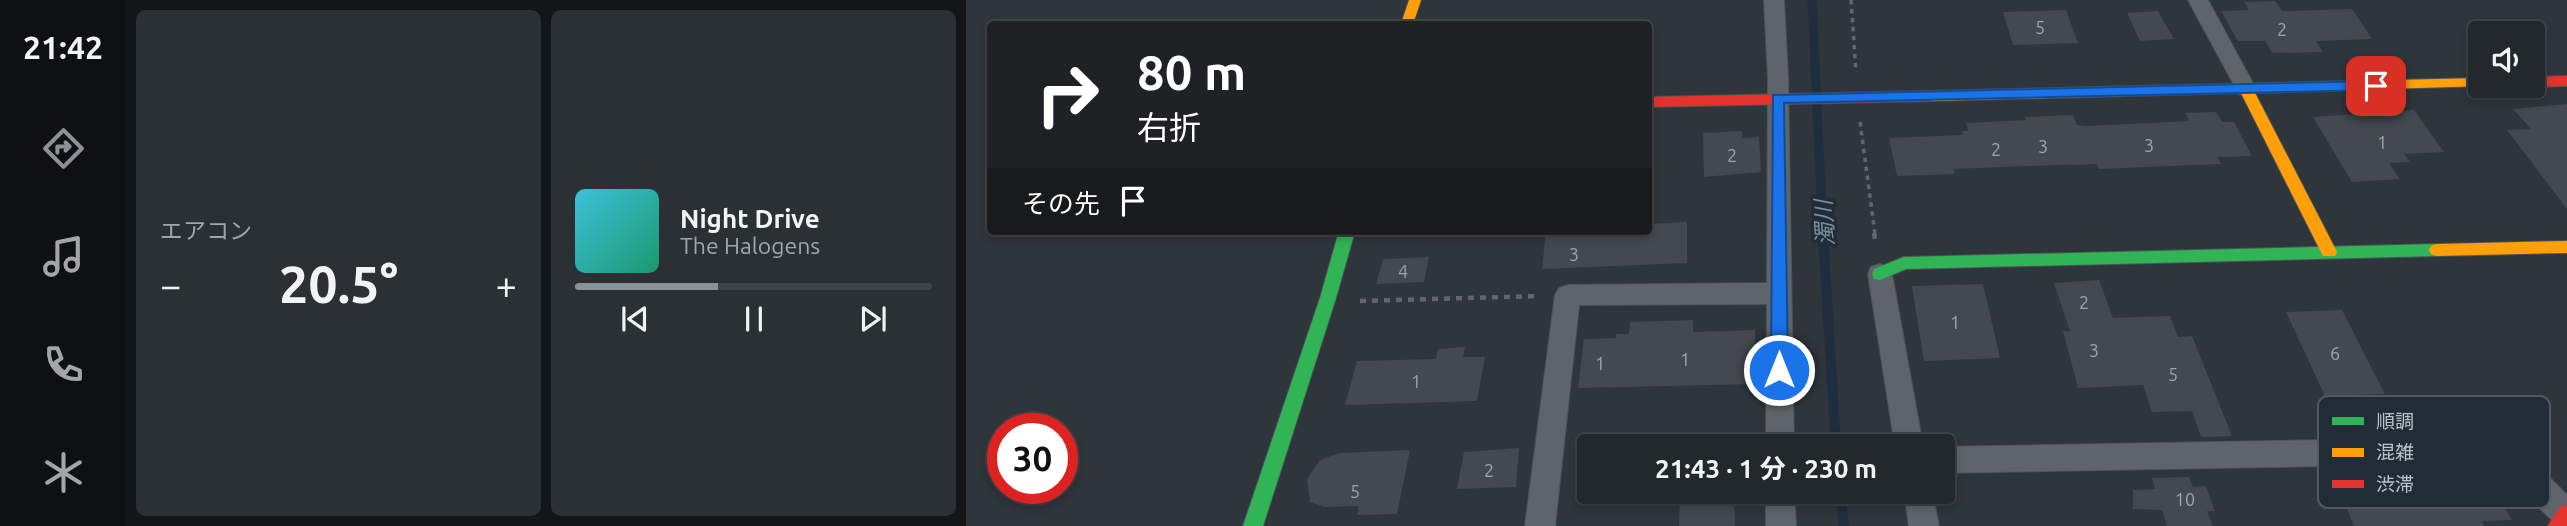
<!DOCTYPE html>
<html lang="ja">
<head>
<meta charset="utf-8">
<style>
  :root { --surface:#22282c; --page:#2a3034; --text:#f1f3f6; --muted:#a2a6a9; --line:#3f4448; --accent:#899199 }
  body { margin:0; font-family:Ubuntu,"Noto Sans JP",sans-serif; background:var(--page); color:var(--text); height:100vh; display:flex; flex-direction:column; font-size:26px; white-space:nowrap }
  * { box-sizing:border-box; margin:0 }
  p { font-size:23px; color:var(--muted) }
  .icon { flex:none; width:38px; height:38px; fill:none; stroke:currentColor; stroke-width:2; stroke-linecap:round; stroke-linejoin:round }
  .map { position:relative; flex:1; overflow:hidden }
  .details { display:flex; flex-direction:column; gap:10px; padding:10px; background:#131618; width:840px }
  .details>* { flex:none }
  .guide { position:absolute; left:21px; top:21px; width:665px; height:214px; border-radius:7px; box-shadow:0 4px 10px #0003,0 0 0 2px var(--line); background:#202124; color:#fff; overflow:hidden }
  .fabs { position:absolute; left:1502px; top:21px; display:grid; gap:14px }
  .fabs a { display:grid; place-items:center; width:77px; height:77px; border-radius:7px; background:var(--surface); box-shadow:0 4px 10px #0003,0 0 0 2px var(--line); font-size:35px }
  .speed { position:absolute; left:21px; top:413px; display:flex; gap:14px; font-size:35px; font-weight:700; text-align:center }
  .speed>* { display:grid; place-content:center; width:91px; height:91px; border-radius:50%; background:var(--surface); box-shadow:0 4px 10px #0003,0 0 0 2px var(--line); line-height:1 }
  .speed .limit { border:10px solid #d22; background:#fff; color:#111 }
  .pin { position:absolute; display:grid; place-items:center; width:60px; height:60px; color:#fff; margin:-30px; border-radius:14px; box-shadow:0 4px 10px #0006 }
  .me { position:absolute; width:77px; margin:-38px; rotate:0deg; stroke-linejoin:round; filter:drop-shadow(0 0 5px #0008) }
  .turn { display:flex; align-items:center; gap:24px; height:147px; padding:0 35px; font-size:32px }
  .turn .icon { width:91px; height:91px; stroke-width:2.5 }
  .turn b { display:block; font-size:49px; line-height:60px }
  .then { display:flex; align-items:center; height:66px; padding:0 35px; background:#0003; gap:14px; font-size:26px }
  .big { font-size:52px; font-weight:700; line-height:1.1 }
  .details .tile { flex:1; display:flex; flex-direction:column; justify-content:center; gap:10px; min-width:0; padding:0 24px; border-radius:10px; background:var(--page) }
  .song { display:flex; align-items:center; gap:21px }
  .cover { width:84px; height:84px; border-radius:10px; background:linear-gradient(135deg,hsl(190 70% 55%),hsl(160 70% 35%)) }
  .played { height:7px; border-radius:4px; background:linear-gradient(90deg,var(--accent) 40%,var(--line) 40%) }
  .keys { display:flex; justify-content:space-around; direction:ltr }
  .heat { display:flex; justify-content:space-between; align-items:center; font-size:38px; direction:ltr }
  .details .tiles { flex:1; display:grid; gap:10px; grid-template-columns:repeat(2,1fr) }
  .trip { position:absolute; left:611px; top:434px; width:378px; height:70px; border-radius:7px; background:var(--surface); box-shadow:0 4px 10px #0003,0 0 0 2px var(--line); font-weight:700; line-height:70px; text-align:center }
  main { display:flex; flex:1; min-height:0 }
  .tab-bar { display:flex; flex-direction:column; width:126px; justify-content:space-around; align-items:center; background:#0e1012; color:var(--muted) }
  .tab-bar .icon { width:49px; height:49px }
  .tab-bar .current { color:var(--accent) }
  .tab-bar b { font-size:32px; color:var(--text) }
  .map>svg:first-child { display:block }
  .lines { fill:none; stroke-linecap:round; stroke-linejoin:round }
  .stream-far1 { stroke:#1e2e3e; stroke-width:9 }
  .stream { stroke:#1e2e3e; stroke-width:10 }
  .building { fill:#43494f }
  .street-casing { stroke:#4c5258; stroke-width:2 }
  .fast-casing { stroke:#4c5258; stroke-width:2 }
  .slow-casing { stroke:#4c5258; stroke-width:2 }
  .jam-casing { stroke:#4c5258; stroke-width:2 }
  .path-far1 { stroke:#60666b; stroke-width:3.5; stroke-dasharray:4.5 4.5; stroke-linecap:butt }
  .path { stroke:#60666b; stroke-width:4.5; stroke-dasharray:6 6; stroke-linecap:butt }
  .street { fill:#5e6469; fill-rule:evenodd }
  .fast { fill:#30b455; fill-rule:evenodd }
  .slow { fill:#ff9f0a; fill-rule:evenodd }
  .jam { fill:#e5322d; fill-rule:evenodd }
  .route { fill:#1a73e8; stroke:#114b97; stroke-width:2 }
  .labels { text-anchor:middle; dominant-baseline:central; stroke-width:7; stroke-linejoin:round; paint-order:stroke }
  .number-label { font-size:18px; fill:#9ca4ac }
  .water-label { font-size:23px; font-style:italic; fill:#768fa6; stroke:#222c36 }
  .key { fill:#222c36; stroke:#505963; stroke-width:2 }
  .key-label { font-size:19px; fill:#bac2cb }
</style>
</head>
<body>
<main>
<nav class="tab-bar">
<b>21:42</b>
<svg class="icon current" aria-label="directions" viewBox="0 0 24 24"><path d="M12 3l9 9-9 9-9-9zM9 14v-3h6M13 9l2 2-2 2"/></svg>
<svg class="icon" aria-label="music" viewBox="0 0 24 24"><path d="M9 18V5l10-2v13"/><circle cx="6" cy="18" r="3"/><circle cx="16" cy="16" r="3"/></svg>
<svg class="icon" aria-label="phone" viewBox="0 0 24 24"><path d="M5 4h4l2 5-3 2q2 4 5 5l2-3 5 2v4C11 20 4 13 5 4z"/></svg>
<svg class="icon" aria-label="climate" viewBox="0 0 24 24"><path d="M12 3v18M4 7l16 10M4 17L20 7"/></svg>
</nav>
<section class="details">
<div class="tiles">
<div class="tile"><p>エアコン</p>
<div class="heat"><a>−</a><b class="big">20.5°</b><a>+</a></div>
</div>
<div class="tile">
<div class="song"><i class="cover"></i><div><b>Night Drive</b><p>The Halogens</p></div></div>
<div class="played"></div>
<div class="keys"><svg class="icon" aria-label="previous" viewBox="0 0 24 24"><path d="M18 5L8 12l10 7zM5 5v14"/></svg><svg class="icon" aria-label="pause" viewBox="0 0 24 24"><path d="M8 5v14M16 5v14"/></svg><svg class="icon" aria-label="next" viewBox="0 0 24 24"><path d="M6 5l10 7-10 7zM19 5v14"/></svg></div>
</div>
</div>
</section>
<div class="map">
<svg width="1601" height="526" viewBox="0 0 1601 526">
  <rect width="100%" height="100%" fill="#2e353b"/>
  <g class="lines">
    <path class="stream-far1" d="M846,0l11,234"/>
    <path class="stream" d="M857,233l13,213
      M874,492l4,34"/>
  </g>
  <path class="building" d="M1309,1l7,10 70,-2 20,30 -56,2 7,11 -51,1 -7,-12h-27l-17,-30 28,-1 -5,-8z
    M1100,10l12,33 -65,2 -10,-33z
    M1192,11l16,28 -34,2 -13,-28z
    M1601,104v105l-60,-79 24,-1 -18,-20z
    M1448,110l30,42 -40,2 6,8 -21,1 11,16 -48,3 -39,-65z
    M1250,112l6,10h12l18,34 -34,1 3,7 -122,5 -2,-5 -68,2 -76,3 2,5 -58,2 -8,-38 74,-3 -1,-4h6l-2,-8 60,-3 -1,-3 48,-2 4,10 11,1 101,-5 -4,-8z
    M776,131v7l17,-1 2,35 -57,5 -1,-44z
    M721,222v41l-145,6 4,-38h102v-7z
    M463,257l-5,25 -48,2 7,-25z
    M1133,280l14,38 57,-2 8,21 14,-1 40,100 -31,1 -9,-26 -40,1 -9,-27 -65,3 -15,-57h7l-16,-48z
    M1017,284l17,74 -76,3 -12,-75z
    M1376,310l43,84 -60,2 -39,-84z
    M727,320v12l62,-2 1,54 -178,4 6,-49 32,-1v-4h13l1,-12z
    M499,347l-2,10h22l-8,44 -132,4 12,-44 79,-2 2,-10z
    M553,448l-3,39 -59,2 7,-37z
    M444,450l-13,64 -40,1 2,-9 -34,1 -15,-5 -3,-23 13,-19 19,-7z
    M1519,471l27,49 -30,1 2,5h-130l-10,-24 49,-3 -12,-23z
    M1223,477l4,10 13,-1 9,25h-8l6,15h-46l-5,-16 -29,-1v-19l22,-1 -3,-11z
    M714,492h54l1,34h-56z"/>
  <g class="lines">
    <g class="street-casing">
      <path id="street" d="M798,0h20l4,78 6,368h-28l1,-142 -188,1 -24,221h-30l30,-231 4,-7 9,-3 199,-2 1,-205z
        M1222,0h20l48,89 -3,5 -7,2 -7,-2z
        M914,264l9,3 3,7 31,172h-28l-27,-172 3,-7z
        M1528,437c28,11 52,37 73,58v31l-10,-1 -39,-38 -29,-24 -547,10v-26z
        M800,492h28l2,34h-30z
        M938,492h28l7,34h-30z"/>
    </g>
    <g class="fast-casing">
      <path id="fast" d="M373,231h16l-19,67 -73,228h-20l77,-228z
        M1471,244l6,2 2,4 -2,4 -6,2 -531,13 -26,11 -6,-1 -2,-5 2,-5 30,-12z"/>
    </g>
    <g class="slow-casing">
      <path id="slow" d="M443,0h12l-8,24h-12z
        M1514,78v8h5l-230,7 82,159 -2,4h-12l-82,-163 -311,8 -7,-5 7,-5z
        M1601,241v12l-130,3 -6,-2 -2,-4 2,-4 6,-2z"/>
    </g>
    <g class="jam-casing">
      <path id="jam" d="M1601,76v10l-35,1 -3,-1h3v-9z
        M964,91l7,5 -7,5 -282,6v-10z
        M1601,505v21h-19l12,-19z"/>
    </g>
    <path class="path-far1" d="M885,0l5,72
      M894,122l15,112"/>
    <path class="path" d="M908,233l2,12
      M394,301l180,-5"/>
    <use href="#street" class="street"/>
    <use href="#fast" class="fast"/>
    <use href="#slow" class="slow"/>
    <use href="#jam" class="jam"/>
  </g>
  <path class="route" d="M1410,81l7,5 -7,4 -592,13 4,267 -2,5 -7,2 -6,-2 -2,-5 2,-275z"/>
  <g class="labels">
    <g class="number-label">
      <text x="1074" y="27">5</text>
      <text x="1316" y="29">2</text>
      <text x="1416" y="142">1</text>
      <text x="1183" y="145">3</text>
      <text x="1077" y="146">3</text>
      <text x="1030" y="149">2</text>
      <text x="766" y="155">2</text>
      <text x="608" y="254">3</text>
      <text x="437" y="271">4</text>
      <text x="1118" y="302">2</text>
      <text x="989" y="322">1</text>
      <text x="1128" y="350">3</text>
      <text x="1369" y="353">6</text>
      <text x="719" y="359">1</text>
      <text x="634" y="363">1</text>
      <text x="1207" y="374">5</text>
      <text x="450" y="381">1</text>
      <text x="523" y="470">2</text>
      <text x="389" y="491">5</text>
      <text x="1219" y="499">10</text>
    </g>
    <g class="water-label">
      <text transform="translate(858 223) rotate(-93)">濁川</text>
    </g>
  </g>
  <rect x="1352" y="396" width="232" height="112" rx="10" class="key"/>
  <rect x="1366" y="417" width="32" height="8" fill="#30b455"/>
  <rect x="1366" y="448" width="32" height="9" fill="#ff9f0a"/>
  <rect x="1366" y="480" width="32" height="8" fill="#e5322d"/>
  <g class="key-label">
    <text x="1410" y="428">順調</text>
    <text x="1410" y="459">混雑</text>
    <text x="1410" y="491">渋滞</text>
  </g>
</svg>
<div class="fabs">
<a><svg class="icon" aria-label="sound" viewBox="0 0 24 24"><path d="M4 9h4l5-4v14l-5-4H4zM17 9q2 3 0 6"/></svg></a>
</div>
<div class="speed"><div class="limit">30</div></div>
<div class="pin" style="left:1410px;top:86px;background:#d93025"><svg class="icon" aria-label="arrive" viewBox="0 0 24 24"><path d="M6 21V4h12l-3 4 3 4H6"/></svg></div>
<svg class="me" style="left:813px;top:370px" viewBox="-20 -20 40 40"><circle r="17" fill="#1a73e8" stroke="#fff" stroke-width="3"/><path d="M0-11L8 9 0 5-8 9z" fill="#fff"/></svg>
<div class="trip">21:43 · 1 分 · 230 m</div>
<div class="guide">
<div class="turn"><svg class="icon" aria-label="right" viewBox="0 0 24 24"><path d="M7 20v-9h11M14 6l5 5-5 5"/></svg><div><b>80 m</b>右折</div></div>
<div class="then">その先<svg class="icon" aria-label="arrive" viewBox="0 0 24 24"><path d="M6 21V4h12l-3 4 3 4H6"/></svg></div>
</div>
</div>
</main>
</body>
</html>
